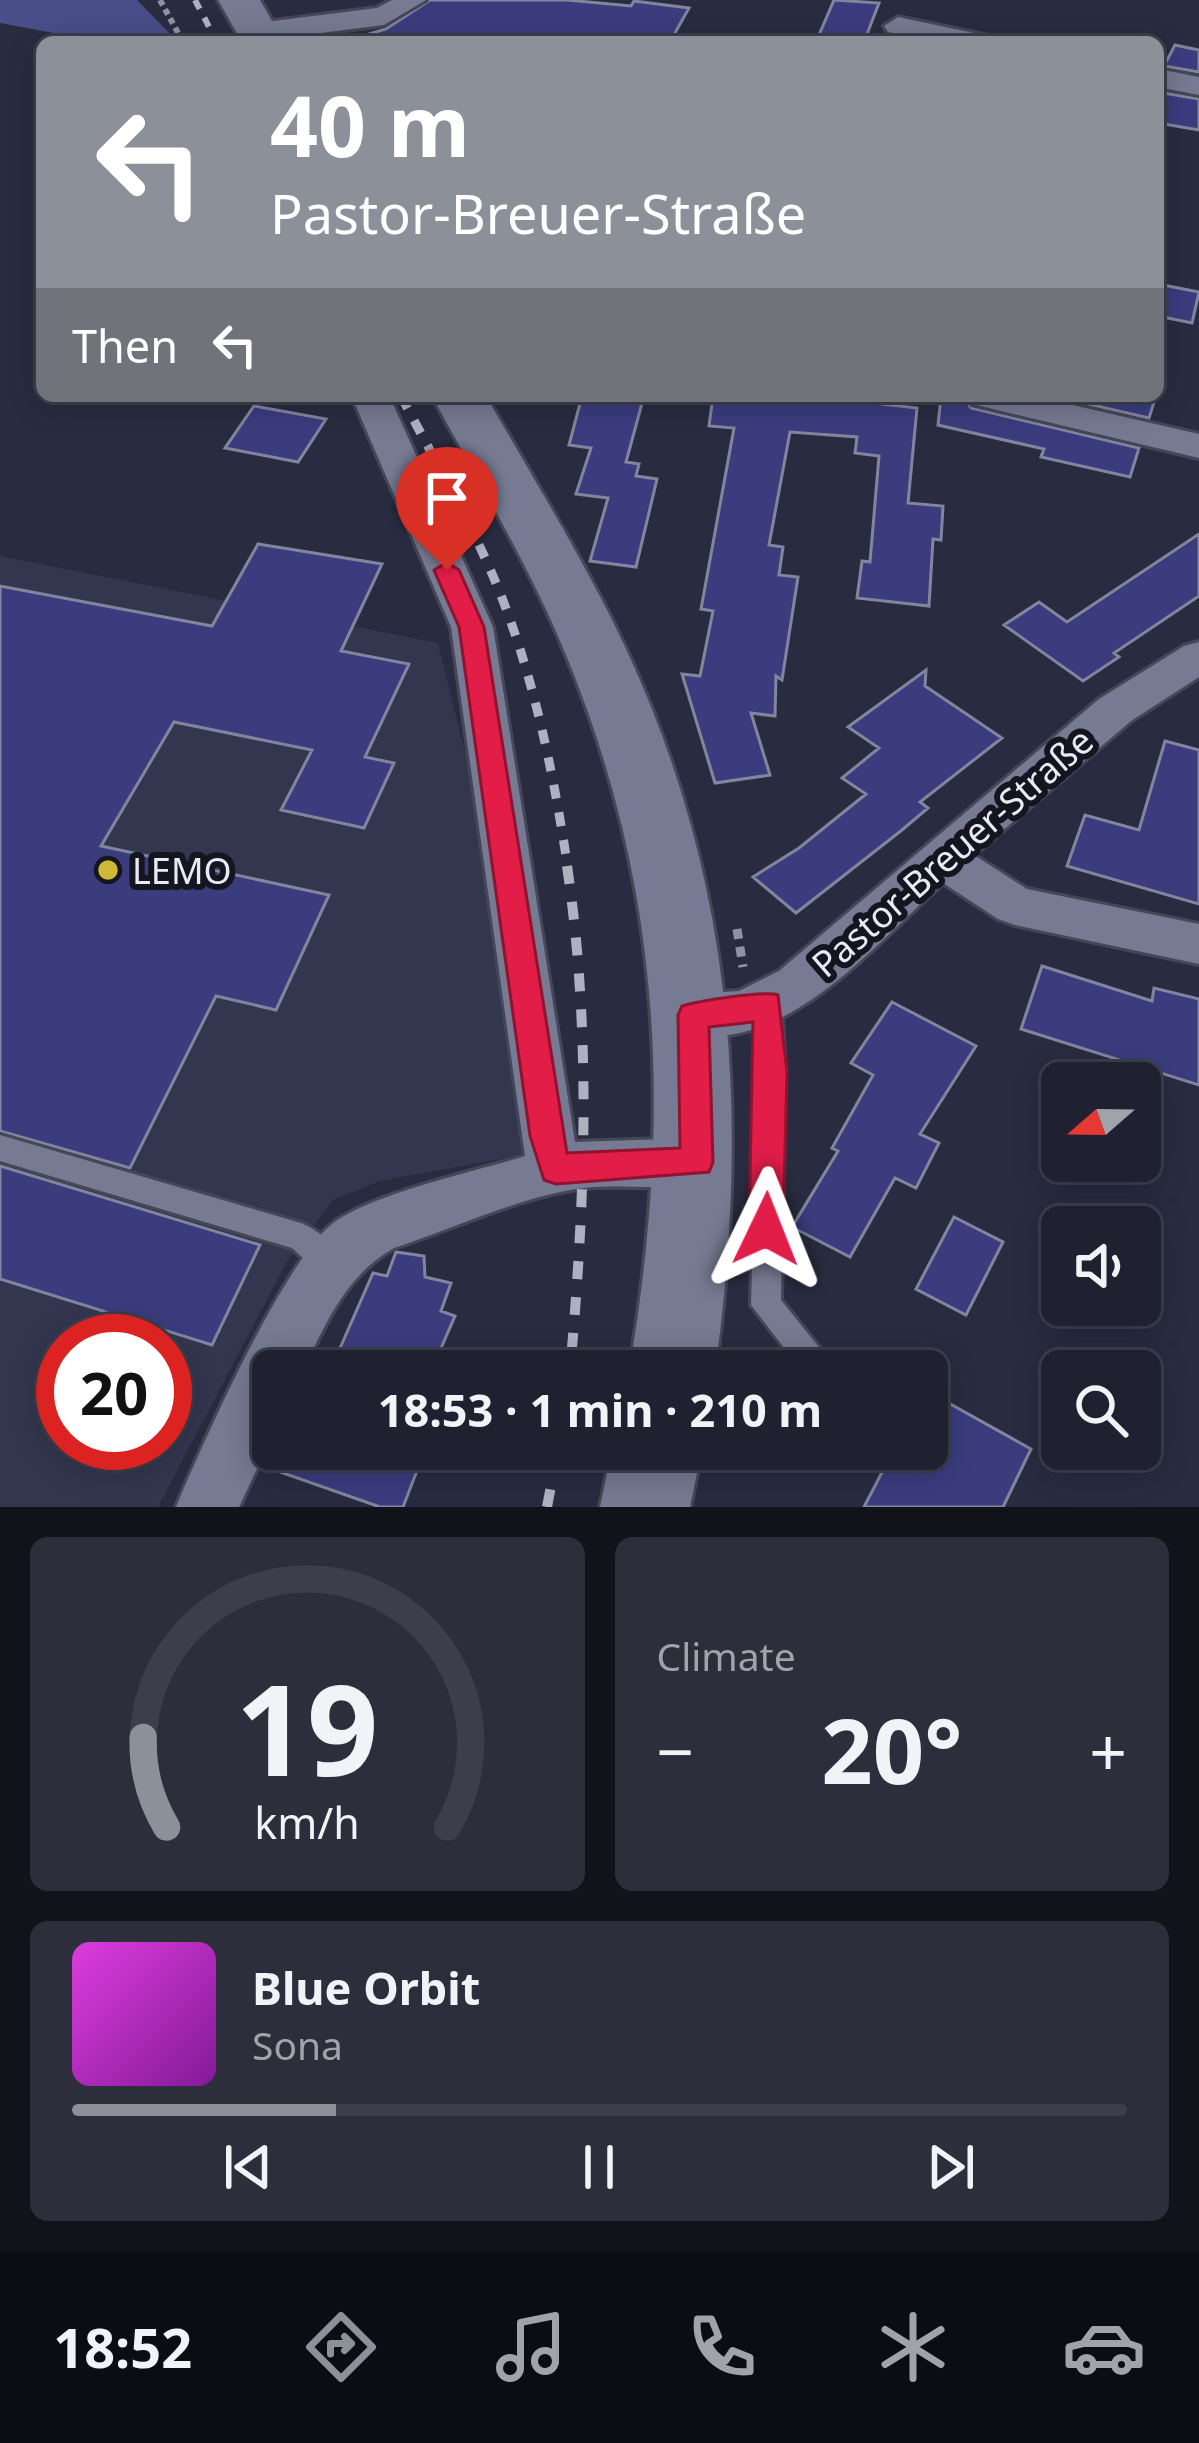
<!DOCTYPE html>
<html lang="en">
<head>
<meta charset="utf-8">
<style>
  :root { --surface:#1f2130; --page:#2c2e3c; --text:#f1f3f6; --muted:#a1a3ab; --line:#3c3e4c; --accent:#8c9099 }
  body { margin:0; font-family:"Noto Sans",sans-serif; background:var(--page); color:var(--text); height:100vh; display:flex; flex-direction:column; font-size:45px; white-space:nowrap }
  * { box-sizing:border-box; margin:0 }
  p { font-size:39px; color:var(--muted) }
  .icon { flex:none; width:66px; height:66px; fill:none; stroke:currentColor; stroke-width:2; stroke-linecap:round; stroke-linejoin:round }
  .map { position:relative; height:1507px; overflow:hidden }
  .drawer { display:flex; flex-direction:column; gap:30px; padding:30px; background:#11121a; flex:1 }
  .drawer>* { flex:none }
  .guide { position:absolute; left:36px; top:36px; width:1128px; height:366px; border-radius:18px; box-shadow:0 6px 30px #0003,0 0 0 3px var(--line); background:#8c9099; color:#fff; overflow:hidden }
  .needle { width:78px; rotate:250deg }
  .tools { position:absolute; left:1041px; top:1062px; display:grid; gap:24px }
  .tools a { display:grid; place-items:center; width:120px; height:120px; border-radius:18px; background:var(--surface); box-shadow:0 6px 30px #0003,0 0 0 3px var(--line); font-size:60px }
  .speed { position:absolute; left:36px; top:1314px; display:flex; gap:24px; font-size:60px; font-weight:700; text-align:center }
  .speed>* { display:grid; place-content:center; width:156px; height:156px; border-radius:50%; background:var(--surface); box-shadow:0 6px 30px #0003,0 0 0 3px var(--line); line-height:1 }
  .speed .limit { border:18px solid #d22; background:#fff; color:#111 }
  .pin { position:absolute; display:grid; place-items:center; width:102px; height:102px; color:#fff; margin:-123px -51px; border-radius:50% 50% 50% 0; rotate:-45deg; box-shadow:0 0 12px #0007 }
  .pin .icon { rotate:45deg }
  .me { position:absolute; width:132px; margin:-66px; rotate:2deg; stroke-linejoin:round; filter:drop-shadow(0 0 9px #0008) }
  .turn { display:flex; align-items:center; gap:42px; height:252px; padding:0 36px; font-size:54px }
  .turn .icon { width:156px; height:156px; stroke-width:2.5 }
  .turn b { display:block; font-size:84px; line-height:102px }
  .then { display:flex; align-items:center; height:114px; padding:0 36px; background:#0003; gap:24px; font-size:45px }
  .big { font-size:90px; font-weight:700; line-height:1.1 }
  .drawer .tile { flex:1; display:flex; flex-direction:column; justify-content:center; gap:18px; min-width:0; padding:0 42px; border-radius:18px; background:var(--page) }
  .drawer .dial { align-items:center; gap:0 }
  .dial svg { height:312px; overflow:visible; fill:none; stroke:var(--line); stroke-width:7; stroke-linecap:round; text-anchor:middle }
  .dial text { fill:var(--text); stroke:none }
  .song { display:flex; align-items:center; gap:36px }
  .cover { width:144px; height:144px; border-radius:18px; background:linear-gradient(135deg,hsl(300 70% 55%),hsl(290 70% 35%)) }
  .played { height:12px; border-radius:6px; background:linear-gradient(90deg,var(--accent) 25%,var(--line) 25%) }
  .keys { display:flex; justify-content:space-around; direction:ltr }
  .heat { display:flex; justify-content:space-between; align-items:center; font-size:66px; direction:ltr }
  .drawer .tiles { flex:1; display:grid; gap:30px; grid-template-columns:1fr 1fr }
  .tile:last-child { grid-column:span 2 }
  .trip { position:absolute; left:252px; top:1350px; width:696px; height:120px; border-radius:18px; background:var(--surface); box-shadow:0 6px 30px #0003,0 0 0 3px var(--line); font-weight:700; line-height:120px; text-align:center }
  .tabs { display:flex; height:192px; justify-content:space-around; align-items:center; background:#0c0d13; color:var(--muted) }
  .tabs .icon { width:84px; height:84px }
  .tabs .current { color:var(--accent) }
  .tabs b { font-size:54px; color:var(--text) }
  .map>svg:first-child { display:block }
  .built { fill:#33364f; fill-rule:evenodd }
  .green { fill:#4a4e88 }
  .building { fill:#3a3c7e; stroke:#82859e; stroke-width:3 }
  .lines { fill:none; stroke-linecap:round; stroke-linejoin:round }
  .lane-casing { stroke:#454758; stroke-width:6 }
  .street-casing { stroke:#454758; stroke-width:6 }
  .secondary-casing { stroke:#454758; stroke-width:6 }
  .path-far1 { stroke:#9092a3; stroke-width:6; stroke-dasharray:6 4.5; stroke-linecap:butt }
  .path { stroke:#9092a3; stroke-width:9; stroke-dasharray:10 8; stroke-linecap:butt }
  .lane { fill:#767a92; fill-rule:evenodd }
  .street { fill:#767a92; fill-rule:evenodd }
  .secondary { fill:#767a92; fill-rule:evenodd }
  .rail-far2 { stroke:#afb1c1; stroke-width:6; stroke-dasharray:10 10; stroke-linecap:butt }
  .rail-far1 { stroke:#afb1c1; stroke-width:9; stroke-dasharray:14 14; stroke-linecap:butt }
  .rail { stroke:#afb1c1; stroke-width:10; stroke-dasharray:18 18; stroke-linecap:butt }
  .route { fill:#e11d48; stroke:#92132f; stroke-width:3 }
  .poi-dot { fill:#cfb837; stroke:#14151e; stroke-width:4.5 }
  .labels { text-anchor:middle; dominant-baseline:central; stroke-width:12; stroke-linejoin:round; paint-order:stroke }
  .street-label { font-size:36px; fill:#e8eaf8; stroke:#14151e }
  .poi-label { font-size:36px; fill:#e8eaf8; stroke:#14151e; text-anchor:start }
</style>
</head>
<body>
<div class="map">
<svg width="1199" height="1507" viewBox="0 0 1199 1507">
  <rect width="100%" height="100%" fill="#292c40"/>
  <path class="built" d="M0,556l438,87 30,122 54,390 -142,26 -47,19 -47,63 -128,244h-158zM63,1341h102v102h-102z"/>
  <path class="green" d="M0,0h137l41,42 -119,-8 -59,-11z"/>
  <path class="building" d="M430,0h137l64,6 3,-5 55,7 -19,34h-273l-38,-5 27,-8z
    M834,0l45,3 -15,39h-48z
    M1175,45l24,5v22l-35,-6z
    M1158,92l41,7v31l-41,-7z
    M1158,284l41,8 -7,31 -34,-7z
    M582,396h62l-18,66 13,2 -3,12 21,3 -21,88 -46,-6 18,-63 -32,-4 15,-46 -22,-3z
    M713,396h100l104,12 -9,95 35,3 -2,34 -8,-1 -4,67 -72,-8 5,-37 8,1 9,-106 -24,-3 2,-16 -67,-5 -21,113 14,2 -4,28 19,2 -16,103 -6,-4 -1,40 -24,-3 19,62 -55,8 -33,-109 18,2 13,-65 -12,-2 33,-181 -25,-2z
    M941,396h22l8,12 168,40 -9,29 -89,-20 3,-8 -106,-24z
    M1053,396h103l-7,22z
    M254,406l72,13 -28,43 -73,-14z
    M1199,534v62l-85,57 5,4 -36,24 -79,-56 35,-23 28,20z
    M258,544l124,20 -41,87 68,13 -44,93 29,6 -30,65 -83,-18 31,-60 -138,-28 -73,124 228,49 -53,115 -60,-14 -86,172 -130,-37v-545l212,40z
    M926,670l-1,16 77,52 -82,64 8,6 -26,22 -106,83 -43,-36 46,-29 67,-54 -24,-16 37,-30 -31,-21z
    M1165,741l34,9v154l-132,-38 18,-51 54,15z
    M1042,966l110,35 2,-13 45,11v86l-178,-56z
    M892,1002l84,44 -56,88 19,9 -23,45 -21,-10 -45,79 -58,-30 46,-76 -6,-3 41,-73 -22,-12z
    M0,1166l260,79 -48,100 -212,-66z
    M954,1217l49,25 -37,73 -50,-26z
    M396,1252l28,4 1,21 26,6 -10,28 14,5 -24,55h-48l-46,-16 36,-82 14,3z
    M927,1391l104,58 -28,58h-139l30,-58h33z
    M273,1449h108l39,14 -17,44h-23l-117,-41z"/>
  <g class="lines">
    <g class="lane-casing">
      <path id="lane" d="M767,993l10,3 4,8 4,68 -4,228 45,56 -5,11 -11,4 -11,-4 -48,-62 6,-233 -4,-68 4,-8z
        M0,1135l301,88c17,7 37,23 44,40l-4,10 -11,4 -11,-4 -27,-25 -292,-87z"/>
    </g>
    <g class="street-casing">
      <path id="street" d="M392,0h34l-42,25 -127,16 -14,-9 14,-9 120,-15z
        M898,17l90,19 4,6h-57l-47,-10 -4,-6z
        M1158,69l41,8v18l-41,-8z
        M361,396h26l6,8 100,223 82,515 122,-4 19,7 8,17 -8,17c-42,15 -88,4 -132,9 -63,8 -129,40 -190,60 -47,26 -69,76 -91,123h-30v64l-34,72h-63c26,-63 108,-245 156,-283 38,-30 144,-53 193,-68l-74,-529 -96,-223z
        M967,396h66l166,38v24l-227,-54z
        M1199,642v35l-68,44 -157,134 53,34 172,35v40l-184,-39 -17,-6 -55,-36c-68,61 -166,182 -268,147l-7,-15 7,-15 18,-6 46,-3 40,-20 320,-272 85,-53z"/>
    </g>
    <g class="secondary-casing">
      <path id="secondary" d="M218,0h42l24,42h-42z
        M432,396h54c48,84 100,167 141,255 108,233 123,469 88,720h-86c43,-250 35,-479 -63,-716 -37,-90 -88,-174 -134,-259z
        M612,1449h90l-12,58h-90z"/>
    </g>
    <path class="path-far1" d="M160,0l23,42"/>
    <path class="path" d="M737,929l6,38"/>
    <use href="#lane" class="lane"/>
    <use href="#street" class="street"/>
    <use href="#secondary" class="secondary"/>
    <path class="rail-far2" d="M195,0l22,42"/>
    <path class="rail-far1" d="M401,396c34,65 72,129 99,197 35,88 54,183 68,276"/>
    <path class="rail" d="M567,866c25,168 18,337 3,505
      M547,1507l11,-58"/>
  </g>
  <path class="route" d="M447,562l12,8 25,57 83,526 113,-5 -2,-133 4,-9c16,-5 84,-16 96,-11l9,77 -4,157 -5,11 -12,4 -12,-4 -5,-11 4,-207 -44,5 4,135 -4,10 -153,12 -12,-4 -14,-44 -71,-509 -25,-57z"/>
  <circle class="poi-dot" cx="108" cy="870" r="12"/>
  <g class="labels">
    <g class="street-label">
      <text transform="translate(952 852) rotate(-41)">Pastor-Breuer-Straße</text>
    </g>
    <g class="poi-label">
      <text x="132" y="870">LEMO</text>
    </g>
  </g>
</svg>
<div class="tools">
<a><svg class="needle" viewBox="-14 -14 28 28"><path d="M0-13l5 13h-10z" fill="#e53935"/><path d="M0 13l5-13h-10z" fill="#a1a3ab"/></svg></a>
<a><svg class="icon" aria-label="sound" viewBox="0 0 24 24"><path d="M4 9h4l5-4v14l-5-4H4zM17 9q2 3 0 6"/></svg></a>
<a><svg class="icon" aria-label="search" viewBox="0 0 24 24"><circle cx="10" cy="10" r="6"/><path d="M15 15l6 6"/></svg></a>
</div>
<div class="speed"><div class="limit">20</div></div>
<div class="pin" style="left:447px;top:570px;background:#d93025"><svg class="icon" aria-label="arrive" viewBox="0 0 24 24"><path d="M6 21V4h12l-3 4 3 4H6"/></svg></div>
<svg class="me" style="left:766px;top:1229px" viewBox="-20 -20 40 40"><path d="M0-17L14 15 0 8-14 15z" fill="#e11d48" stroke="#fff" stroke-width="4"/></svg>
<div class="trip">18:53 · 1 min · 210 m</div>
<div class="guide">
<div class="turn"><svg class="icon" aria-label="left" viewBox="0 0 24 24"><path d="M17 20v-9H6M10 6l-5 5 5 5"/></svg><div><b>40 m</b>Pastor-Breuer-Straße</div></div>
<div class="then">Then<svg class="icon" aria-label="left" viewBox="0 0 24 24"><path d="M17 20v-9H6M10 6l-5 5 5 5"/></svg></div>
</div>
</div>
<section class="drawer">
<div class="tiles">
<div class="tile dial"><svg viewBox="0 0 100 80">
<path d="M14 69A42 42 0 1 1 86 69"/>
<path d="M14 69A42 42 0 0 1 8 46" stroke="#8c9099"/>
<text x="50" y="56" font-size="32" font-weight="700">19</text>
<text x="50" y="72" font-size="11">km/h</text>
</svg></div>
<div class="tile"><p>Climate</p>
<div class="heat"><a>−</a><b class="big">20°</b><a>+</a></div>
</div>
<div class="tile">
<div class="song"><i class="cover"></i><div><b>Blue Orbit</b><p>Sona</p></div></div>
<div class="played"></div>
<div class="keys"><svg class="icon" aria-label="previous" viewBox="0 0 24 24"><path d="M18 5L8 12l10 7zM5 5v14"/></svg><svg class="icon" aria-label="pause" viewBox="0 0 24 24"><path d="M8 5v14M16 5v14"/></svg><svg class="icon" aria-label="next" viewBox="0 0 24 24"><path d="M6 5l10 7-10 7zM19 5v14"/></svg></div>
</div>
</div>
</section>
<nav class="tabs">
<b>18:52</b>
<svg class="icon current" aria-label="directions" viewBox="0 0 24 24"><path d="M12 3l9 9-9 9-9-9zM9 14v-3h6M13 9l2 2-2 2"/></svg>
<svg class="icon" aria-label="music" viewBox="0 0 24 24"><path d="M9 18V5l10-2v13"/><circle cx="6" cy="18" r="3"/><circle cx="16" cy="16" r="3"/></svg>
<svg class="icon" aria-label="phone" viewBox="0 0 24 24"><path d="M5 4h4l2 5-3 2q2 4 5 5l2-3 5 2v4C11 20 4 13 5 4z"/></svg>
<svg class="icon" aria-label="climate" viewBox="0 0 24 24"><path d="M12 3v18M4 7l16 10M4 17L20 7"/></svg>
<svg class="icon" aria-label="car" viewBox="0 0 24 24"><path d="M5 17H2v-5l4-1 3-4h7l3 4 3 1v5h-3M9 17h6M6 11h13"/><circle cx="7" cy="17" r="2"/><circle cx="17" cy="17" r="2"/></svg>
</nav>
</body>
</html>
